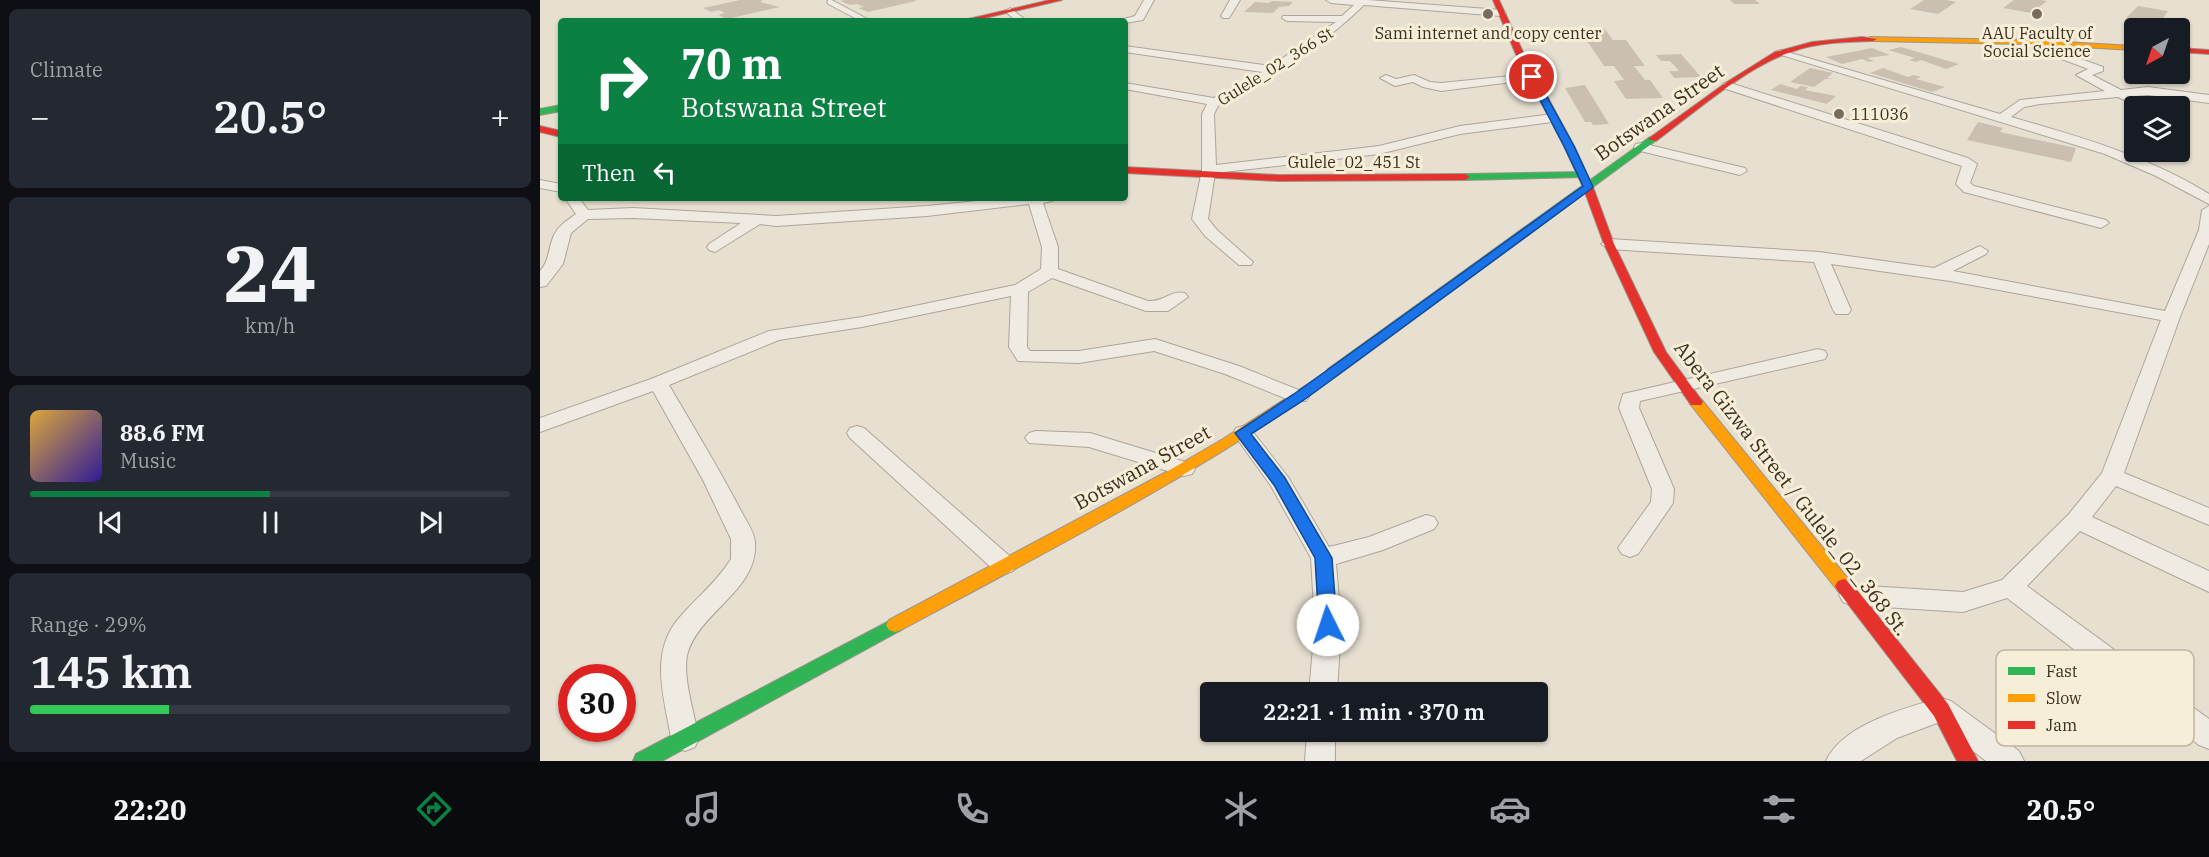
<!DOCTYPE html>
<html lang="en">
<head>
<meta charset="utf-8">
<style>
  :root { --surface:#171b24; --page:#242831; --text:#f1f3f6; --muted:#9ea1a6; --line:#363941; --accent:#0b8043 }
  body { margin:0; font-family:"IBM Plex Serif",serif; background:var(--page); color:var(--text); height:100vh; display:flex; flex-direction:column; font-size:22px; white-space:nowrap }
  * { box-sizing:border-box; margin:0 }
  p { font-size:20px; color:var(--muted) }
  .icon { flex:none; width:33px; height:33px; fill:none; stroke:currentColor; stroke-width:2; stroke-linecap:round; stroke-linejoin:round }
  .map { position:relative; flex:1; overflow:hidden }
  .drawer { display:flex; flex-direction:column; gap:9px; padding:9px; background:#0d0f14; width:540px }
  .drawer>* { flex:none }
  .guide { position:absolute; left:18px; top:18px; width:570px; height:183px; border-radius:6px; box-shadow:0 2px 4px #0004; background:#0b8043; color:#fff; overflow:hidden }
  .needle { width:39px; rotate:220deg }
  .fabs { position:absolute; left:1584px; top:18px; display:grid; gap:12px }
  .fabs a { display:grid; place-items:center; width:66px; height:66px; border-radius:6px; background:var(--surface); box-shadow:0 2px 4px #0004; font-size:30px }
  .speed { position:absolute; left:18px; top:664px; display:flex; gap:12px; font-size:30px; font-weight:700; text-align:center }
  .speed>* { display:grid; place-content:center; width:78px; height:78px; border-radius:50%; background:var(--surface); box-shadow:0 2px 4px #0004; line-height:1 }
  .speed .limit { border:9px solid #d22; background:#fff; color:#111 }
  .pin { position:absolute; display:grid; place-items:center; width:51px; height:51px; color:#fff; margin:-26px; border:3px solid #fff; border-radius:50%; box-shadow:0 2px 6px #0007 }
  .me { position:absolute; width:66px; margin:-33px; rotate:356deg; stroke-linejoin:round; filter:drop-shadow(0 0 4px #0008) }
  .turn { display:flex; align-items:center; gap:21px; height:126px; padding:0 24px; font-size:27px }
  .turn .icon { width:78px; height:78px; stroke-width:2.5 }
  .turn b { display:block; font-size:42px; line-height:51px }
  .then { display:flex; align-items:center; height:57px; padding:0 24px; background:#0003; gap:12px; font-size:22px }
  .big { font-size:45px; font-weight:600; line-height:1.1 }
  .drawer .tile { flex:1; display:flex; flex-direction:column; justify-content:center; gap:9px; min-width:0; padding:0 21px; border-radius:9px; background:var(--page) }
  .drawer .dial { align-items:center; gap:0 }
  .dial b { font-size:78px; line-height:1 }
  .song { display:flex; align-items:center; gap:18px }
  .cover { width:72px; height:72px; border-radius:9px; background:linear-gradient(135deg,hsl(40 70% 55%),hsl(250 70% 35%)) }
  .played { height:6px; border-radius:3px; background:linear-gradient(90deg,var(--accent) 50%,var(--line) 50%) }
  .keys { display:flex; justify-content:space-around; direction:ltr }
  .heat { display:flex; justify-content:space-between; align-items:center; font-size:33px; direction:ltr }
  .charge { height:9px; border-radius:4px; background:linear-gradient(90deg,#34c759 29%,var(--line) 0) }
  .trip { position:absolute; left:660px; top:682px; width:348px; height:60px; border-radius:6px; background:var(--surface); box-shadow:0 2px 4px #0004; font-weight:600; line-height:60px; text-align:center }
  .tab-bar { display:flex; height:96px; justify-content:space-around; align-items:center; background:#090b0e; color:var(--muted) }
  .tab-bar .icon { width:42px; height:42px }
  .tab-bar .selected { color:var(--accent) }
  .tab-bar b { font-size:27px; color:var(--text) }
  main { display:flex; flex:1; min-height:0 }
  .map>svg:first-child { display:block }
  .building { fill:#cbbfb2 }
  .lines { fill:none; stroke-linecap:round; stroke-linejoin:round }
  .lane-casing { stroke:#ada599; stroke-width:7 }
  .street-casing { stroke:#ada599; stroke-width:2 }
  .fast-casing { stroke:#9c958a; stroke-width:2 }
  .slow-casing { stroke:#9c958a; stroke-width:2 }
  .jam-casing { stroke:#9c958a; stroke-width:2 }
  .lane { stroke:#efebe3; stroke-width:5 }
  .street { fill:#efebe3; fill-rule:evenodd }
  .fast { fill:#30b455; fill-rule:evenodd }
  .slow { fill:#ff9f0a; fill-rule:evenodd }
  .jam { fill:#e5322d; fill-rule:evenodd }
  .route { fill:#1a73e8; stroke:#114b97; stroke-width:1.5 }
  .poi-dot { fill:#786c5e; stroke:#f7eed8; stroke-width:2 }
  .labels { text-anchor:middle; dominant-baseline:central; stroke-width:6; stroke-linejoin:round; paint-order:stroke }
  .far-poi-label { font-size:16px; fill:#3d2e20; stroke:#f7eed8 }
  .far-street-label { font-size:16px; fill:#3d2e20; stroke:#f7eed8 }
  .street-label { font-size:20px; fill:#3d2e20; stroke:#f7eed8 }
  .key { fill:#f7eed8; stroke:#bfb4a1; stroke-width:1.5 }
  .key-label { font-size:16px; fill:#3d2e20 }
</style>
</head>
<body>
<main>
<section class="drawer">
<div class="tile"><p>Climate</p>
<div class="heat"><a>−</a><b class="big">20.5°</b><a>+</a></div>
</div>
<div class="tile dial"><b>24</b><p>km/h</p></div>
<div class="tile">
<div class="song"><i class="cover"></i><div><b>88.6 FM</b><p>Music</p></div></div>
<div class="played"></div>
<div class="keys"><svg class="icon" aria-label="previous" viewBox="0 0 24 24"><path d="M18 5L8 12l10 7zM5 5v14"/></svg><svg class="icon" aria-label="pause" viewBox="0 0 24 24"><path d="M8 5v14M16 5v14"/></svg><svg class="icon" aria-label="next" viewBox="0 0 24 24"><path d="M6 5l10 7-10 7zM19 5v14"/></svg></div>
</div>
<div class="tile"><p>Range · 29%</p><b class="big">145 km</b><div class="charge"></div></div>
</section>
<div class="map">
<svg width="1669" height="761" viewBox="0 0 1669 761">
  <rect width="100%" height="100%" fill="#e7e0d1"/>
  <path class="building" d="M200,0h23l-3,2 20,5 -53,12 -9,-4 7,-2 -6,-3 -8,2 -8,-4z
    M305,0h71v1l-48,11 -10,-4 6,-1 -7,-3 -7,1 -10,-4z
    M1190,0h25l5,4h-26z
    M1384,0h22l10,2 -18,12 -28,-5z
    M1474,0h27l6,1 -16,12 -28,-5z
    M732,1l21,1 -4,4 -10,1 -6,6 -29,-1 11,-10 14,1z
    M1598,6l30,5 -7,10 12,2 -5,5h-34v3h-4l8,-10 -12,-3z
    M1048,28h16l9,12h13l19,26h-11l11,14h5l13,18 -37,1 -12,-18 10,-1 -10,-14h-10l-17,-25h9z
    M1361,47l58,17 -13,5 -25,-9 -5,2 -7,-2 6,-2 -27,-8z
    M1332,48l18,7 -23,3 7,3 -5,1 -7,-3 -20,5 -16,-7z
    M1141,54l20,23 -27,1 -5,-7h10l-9,-10h-9l-5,-6z
    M1270,68l23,5 -6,5 7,1h-9l-11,8 -24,-5z
    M1343,68l25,9 6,-2 7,2 -5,2 29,8 -13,5 -62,-19z
    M1240,84l17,5 3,-3 8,1 -3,3 31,6 -9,8 -56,-14z
    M1045,85l24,39 -16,1 -2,-3h-6l-20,-34z
    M1438,122l25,6 -3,4 76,16 -5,14 -104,-22z"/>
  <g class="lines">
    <g class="lane-casing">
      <path id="lane" d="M290,2l36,19"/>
    </g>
    <g class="street-casing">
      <path id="street" d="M604,0h10l-11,20 -18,3v-2h-9l19,-5z
        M690,0h10l-11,18h-6l-2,-2z
        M786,0h42l133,10 5,3 -5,3 -137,-11c-45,44 -92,70 -146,101l-4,8 2,51 163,-19 81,-20 92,-12 6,4 -6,4 -92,12 -81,20 -164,19 -7,46 9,11 36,32 -2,3h-12l-34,-29 -13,-17 10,-49v-56l5,-10 -82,-15v-6l89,15 48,-26 -137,-20v-6l146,20 65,-44 -49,-1 -5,-3 1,-2h59l12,-11 -23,-2z
        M470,8l17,13h-11l-11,-10z
        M1486,39l77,28v4l-11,4 29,15 27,-3 61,8v8l-61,-8 -14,1 15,7 2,3h-15l-18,-9 -78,7 -16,3 -13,10c69,20 137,39 198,77v10l-53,-28 -51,-22 -330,-101 5,-3 4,1 216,63 20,-14 85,-9 -29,-16 12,-6 -66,-25v-4z
        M992,74l6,3 -2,2 -95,12 -18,-4 -10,-5 -18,4 -15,-8 6,-3 10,4 18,-4 16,7 11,1z
        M1187,82l241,76 9,6 -7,19 4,3 132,34 3,3 -8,5 -137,-36 -8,-8 6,-18 -239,-78v-4z
        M1101,143l104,25 2,3 -7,4 -104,-25 -2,-3 2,-3z
        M0,180l21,4v8l-21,-4z
        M25,198h14l9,12 45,-2 143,8 151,-10 79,-8h48l-2,3 -9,2 15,44v22l90,32c17,1 22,-11 37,-8l3,4 -20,14h-22l-94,-33 -24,14 -1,55 3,4h49l76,-12 84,27 67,27 3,4 -3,4h-14l-67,-27 -71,-23 -75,12 -61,-2 -9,-14 2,-51 -149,31 -83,13 -110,45c24,41 49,82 71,124 5,10 14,22 15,33 4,47 -54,69 -67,110 -7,21 7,64 11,86l-4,9 -10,4 -10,-4 -4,-9c-7,-41 -22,-85 8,-120 17,-20 38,-36 52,-59v-20l-28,-59 -50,-89 -113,41v-14l111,-39 118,-48 93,-14 153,-32 26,-16 1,-22 -13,-43 -102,12 -151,10 -16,-2 -45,28 -6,-2 -2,-3 2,-3 32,-21 -108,-5 -45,1 -17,14 -8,31 -17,22 -6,1v-16c10,-11 8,-23 14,-36 5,-10 14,-15 22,-21z
        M1669,206v38l-29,73 -56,156 85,35v17l-93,-39 -24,31 117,54v21l-129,-61 -53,55 182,133v30l-10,-4 -192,-147 -44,14 -111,-7 -9,-3 -4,-7 4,-7 9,-3 111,7 39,-12 67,-66 33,-41 59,-153 -211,-39 -119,-17 20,46 -3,4h-12l-3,-4 -19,-48 -205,-13 -8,-5 8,-5 210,13 115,16 46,-22 8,5 -2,3 -33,17 212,40 34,-81 3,-20z
        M1278,349l7,2 2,4 -2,4 -185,42 -1,7 35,81 -1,14 -35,51 -8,3 -8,-3 -4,-6 33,-46 1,-13 -33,-81 4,-14z
        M317,426l7,2 149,131 3,6 -3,6 -9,3 -9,-3 -145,-133 -3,-5 3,-5z
        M703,426l7,2 38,49 41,70 40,-10 57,-22 8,2 4,6 -4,6 -51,21 -47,14 5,61 -4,68h-28l6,-68 -4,-67 -40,-72 -38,-53 3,-5z
        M496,431l54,2 102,31 3,5 -3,5 -8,2 -95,-29 -60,-4 -4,-5 4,-5z
        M1401,698l10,3 68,50 5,10h-38l-49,-38 -40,15 -36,23h-35c17,-37 79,-53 115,-63z
        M767,732h28v29h-30z"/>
    </g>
    <g class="fast-casing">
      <path id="fast" d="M21,105v6l-21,4v-6z
        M1110,137l8,2 -320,236h-10l-2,-3 2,-3z
        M1042,172l5,3 -2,2 -120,3 -5,-3 5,-3z
        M355,618l6,2 3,5 -3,5 -239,131h-29l3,-7z"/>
    </g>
    <g class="slow-casing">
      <path id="slow" d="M1330,37l156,3 108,6v4l-108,-6 -153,-3h-3z
        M793,368l7,4 -2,3c-138,98 -288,175 -437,255l-6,2 -6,-2 -3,-5 3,-5 279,-149 55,-32z
        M1156,398l5,1 149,182 3,5 -3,5 -6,2 -6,-2 -147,-186 -2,-3z"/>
    </g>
    <g class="jam-casing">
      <path id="jam" d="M510,0h12l-90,21h-12z
        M953,0h6l24,52 51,94 19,41 21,57 52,108 37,50 -2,3h-10l-37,-53 -50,-108 -21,-57 -19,-41 -49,-94z
        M1322,37l15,2 -4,2c-27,1 -56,1 -82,11 -45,15 -96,60 -135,89l-8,-2 79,-57 48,-30 37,-10z
        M1640,48l29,2v4l-29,-2z
        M0,126l21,5v6l-21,-5z
        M585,167l153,8 187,-1 5,3 -5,3 -187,1 -153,-8z
        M1304,579l6,2 98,123 30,57h-21l-23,-45 -96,-125 -3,-5 3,-5z"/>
    </g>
    <use href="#lane" class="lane"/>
    <use href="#street" class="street"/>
    <use href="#fast" class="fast"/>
    <use href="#slow" class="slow"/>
    <use href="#jam" class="jam"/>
  </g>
  <path class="route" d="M992,75l4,2 38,69 19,41 -2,2 -287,211 -53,34 34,44 47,80 5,67 -2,6 -7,2 -6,-2 -3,-6 -4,-67 -41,-73 -39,-52 59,-39 289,-208 -19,-40 -36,-69z"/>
  <g class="poi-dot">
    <circle cx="948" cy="14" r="6"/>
    <circle cx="1497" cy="14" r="6"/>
    <circle cx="1299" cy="114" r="6"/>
  </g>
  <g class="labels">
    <g class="far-poi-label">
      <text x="948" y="33">Sami internet and copy center</text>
      <text x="1497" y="33">AAU Faculty of<tspan x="1497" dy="18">Social Science</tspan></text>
      <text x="1311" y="114" text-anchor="start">111036</text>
    </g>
    <g class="far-street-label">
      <text transform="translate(735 66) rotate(-32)">Gulele_02_366 St</text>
      <text x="814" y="162">Gulele_02_451 St</text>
    </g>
    <g class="street-label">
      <text transform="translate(1119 112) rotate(-35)">Botswana Street</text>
      <text transform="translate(602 467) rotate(-29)">Botswana Street</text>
      <text transform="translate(1252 488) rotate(52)">Abera Gizwa Street / Gulele_02_368 St.</text>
    </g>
  </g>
  <rect x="1456" y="650" width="198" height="96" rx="9" class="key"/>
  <rect x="1468" y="667" width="27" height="8" fill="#30b455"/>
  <rect x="1468" y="694" width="27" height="8" fill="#ff9f0a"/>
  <rect x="1468" y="721" width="27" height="8" fill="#e5322d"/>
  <g class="key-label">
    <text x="1506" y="677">Fast</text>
    <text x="1506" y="704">Slow</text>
    <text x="1506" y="731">Jam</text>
  </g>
</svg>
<div class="fabs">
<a><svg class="needle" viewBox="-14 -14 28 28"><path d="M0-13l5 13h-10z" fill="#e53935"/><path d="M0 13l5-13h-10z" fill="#9ea1a6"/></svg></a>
<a><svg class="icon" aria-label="layers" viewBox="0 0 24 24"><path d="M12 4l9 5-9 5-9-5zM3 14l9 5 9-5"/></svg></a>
</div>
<div class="speed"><div class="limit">30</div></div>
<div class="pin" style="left:992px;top:77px;background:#d93025"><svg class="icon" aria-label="arrive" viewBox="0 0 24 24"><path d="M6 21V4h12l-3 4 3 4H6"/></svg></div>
<svg class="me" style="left:788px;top:625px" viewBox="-20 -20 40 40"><circle r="19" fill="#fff"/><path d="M0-13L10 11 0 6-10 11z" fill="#1a73e8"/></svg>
<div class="trip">22:21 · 1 min · 370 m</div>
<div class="guide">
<div class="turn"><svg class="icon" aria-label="right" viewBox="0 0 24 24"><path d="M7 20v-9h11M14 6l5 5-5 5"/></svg><div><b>70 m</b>Botswana Street</div></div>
<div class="then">Then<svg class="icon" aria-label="left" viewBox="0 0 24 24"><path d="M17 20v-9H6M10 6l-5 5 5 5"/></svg></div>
</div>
</div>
</main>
<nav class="tab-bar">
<b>22:20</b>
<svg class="icon selected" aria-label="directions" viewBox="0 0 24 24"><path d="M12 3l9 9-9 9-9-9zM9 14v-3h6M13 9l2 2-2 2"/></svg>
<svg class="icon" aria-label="music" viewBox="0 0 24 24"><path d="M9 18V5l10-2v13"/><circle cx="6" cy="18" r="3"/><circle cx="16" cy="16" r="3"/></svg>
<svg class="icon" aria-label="phone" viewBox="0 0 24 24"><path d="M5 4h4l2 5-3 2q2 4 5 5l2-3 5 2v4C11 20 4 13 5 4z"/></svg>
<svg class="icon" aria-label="climate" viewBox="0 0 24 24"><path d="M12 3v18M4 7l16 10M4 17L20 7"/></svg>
<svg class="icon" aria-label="car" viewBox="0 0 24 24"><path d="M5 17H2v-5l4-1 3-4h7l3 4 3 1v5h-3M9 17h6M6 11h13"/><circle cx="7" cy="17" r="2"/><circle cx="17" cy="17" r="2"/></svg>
<svg class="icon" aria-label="filters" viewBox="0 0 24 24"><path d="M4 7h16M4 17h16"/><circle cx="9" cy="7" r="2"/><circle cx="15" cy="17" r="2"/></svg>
<b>20.5°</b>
</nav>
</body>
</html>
